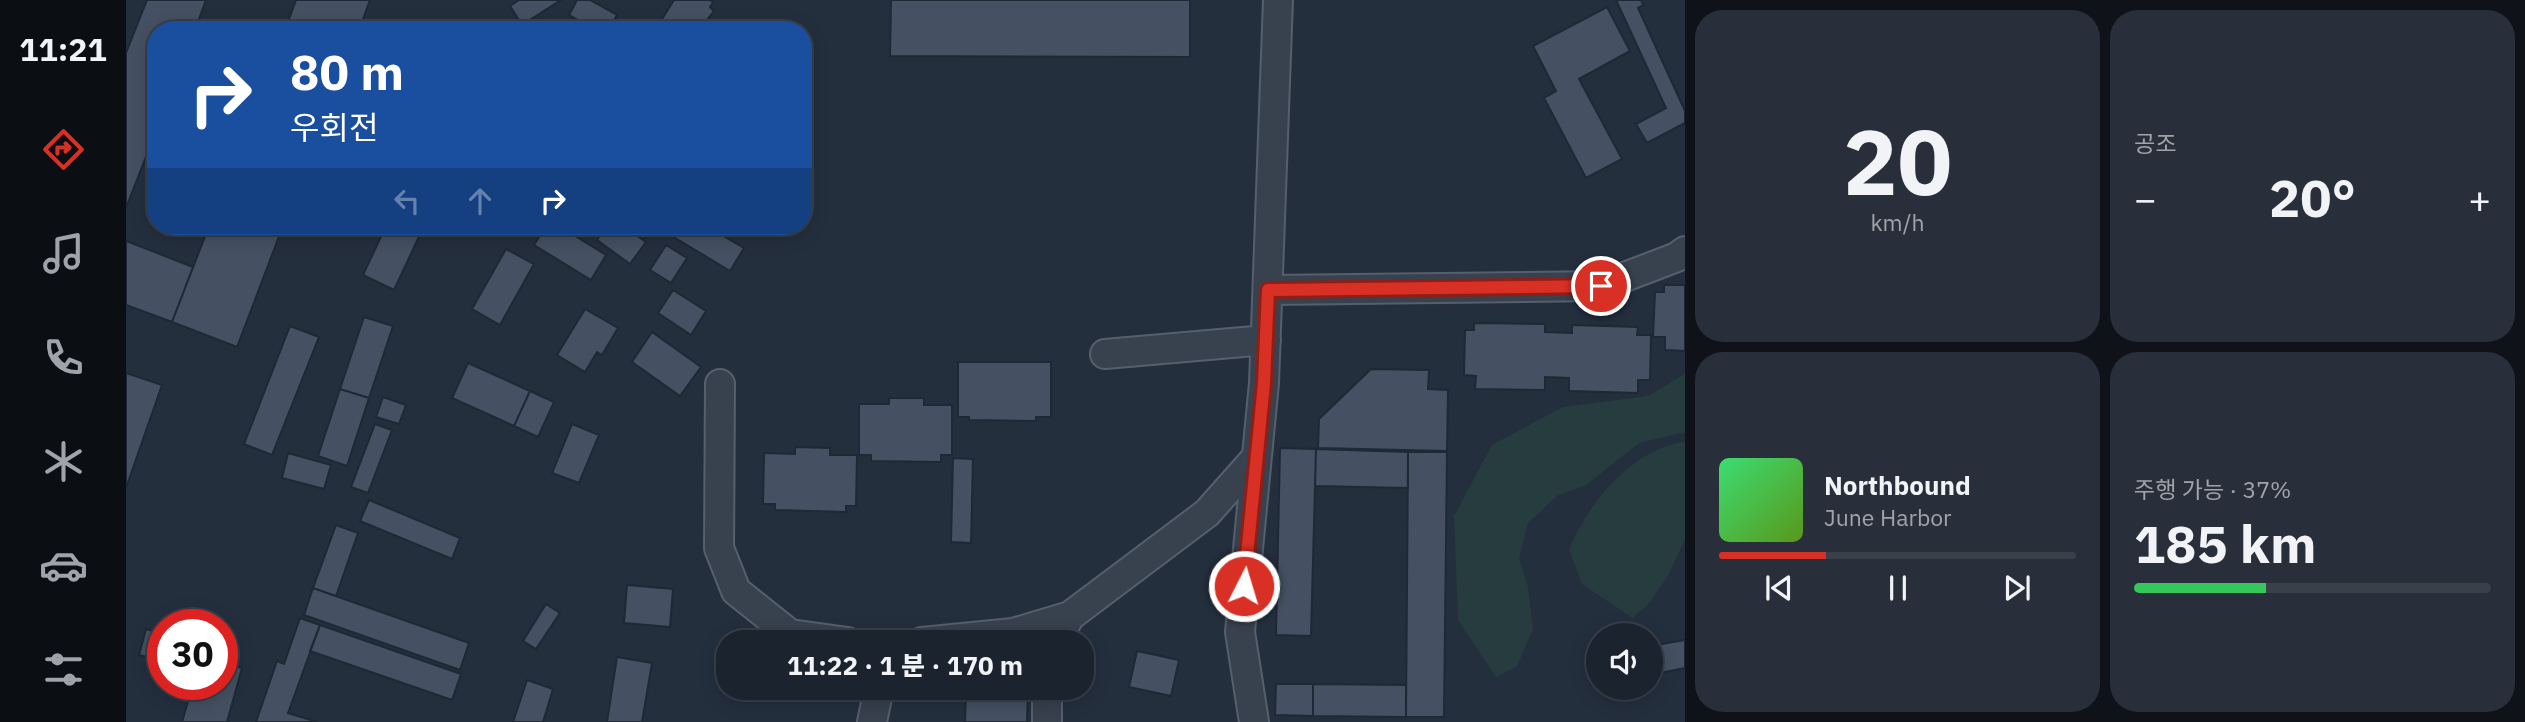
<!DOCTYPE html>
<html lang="ko">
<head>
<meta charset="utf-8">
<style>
  :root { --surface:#1b232e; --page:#282f3a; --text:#f1f3f6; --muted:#a0a4aa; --line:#39404a; --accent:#d93025 }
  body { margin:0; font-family:"IBM Plex Sans","Noto Sans KR",sans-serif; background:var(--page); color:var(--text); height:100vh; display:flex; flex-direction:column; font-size:26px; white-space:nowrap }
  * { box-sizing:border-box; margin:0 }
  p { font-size:23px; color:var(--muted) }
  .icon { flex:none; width:38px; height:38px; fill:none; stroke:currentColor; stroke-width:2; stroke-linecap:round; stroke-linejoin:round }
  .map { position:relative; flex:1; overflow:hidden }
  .panel { display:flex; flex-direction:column; gap:10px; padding:10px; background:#0f1319; width:840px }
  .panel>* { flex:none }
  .banner { position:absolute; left:21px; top:21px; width:665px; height:214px; border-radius:28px; box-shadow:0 4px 18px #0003,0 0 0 2px var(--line); background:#1a4fa0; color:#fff; overflow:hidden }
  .tools { position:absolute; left:1460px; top:623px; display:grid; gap:14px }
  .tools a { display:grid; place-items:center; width:77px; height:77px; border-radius:50%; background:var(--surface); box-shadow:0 4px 18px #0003,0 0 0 2px var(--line); font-size:35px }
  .speed { position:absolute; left:21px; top:609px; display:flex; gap:14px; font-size:35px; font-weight:700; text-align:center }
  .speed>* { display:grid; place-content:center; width:91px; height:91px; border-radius:50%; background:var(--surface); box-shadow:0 4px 18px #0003,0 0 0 2px var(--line); line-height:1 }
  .speed .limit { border:10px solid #d22; background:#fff; color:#111 }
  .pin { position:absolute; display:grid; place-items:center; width:60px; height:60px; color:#fff; margin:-30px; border:4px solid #fff; border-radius:50%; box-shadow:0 2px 7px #0007 }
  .me { position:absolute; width:77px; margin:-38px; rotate:5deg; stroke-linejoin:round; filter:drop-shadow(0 0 5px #0008) }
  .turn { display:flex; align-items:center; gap:24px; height:147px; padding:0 28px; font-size:32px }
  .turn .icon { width:91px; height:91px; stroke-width:2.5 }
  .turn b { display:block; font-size:49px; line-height:60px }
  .lanes { display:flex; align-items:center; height:66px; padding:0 28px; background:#0003; justify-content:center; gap:35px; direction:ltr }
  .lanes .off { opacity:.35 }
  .big { font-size:52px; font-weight:800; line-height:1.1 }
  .panel .card { flex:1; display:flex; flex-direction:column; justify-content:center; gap:10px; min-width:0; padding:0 24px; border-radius:28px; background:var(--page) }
  .panel .dial { align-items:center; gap:0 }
  .dial b { font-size:91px; line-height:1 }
  .song { display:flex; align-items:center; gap:21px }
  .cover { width:84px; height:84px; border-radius:10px; background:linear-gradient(135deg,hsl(140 70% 55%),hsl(90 70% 35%)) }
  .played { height:7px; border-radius:4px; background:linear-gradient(90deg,var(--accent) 30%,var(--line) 30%) }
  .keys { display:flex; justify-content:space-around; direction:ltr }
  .heat { display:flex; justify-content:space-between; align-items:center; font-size:38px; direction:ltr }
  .charge { height:10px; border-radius:5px; background:linear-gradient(90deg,#34c759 37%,var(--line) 0) }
  .panel .tiles { flex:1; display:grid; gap:10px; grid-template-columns:repeat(2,1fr) }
  .trip { position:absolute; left:590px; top:630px; width:378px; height:70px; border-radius:28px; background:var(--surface); box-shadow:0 4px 18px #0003,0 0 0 2px var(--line); font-weight:800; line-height:70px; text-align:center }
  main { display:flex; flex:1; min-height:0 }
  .menu { display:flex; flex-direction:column; width:126px; justify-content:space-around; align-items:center; background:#0b0e12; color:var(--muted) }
  .menu .icon { width:49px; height:49px }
  .menu .on { color:var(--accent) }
  .menu b { font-size:32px; color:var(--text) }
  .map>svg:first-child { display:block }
  .green { fill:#263c3f }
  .building { fill:#455162; stroke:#1f2835; stroke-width:2 }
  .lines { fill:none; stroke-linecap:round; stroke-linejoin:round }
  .minor-casing { stroke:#565f6c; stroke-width:32 }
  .minor { stroke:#38414e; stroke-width:28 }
  .route-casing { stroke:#8d1f18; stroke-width:18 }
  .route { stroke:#d93025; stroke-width:12 }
</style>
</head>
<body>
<main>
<nav class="menu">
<b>11:21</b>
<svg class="icon on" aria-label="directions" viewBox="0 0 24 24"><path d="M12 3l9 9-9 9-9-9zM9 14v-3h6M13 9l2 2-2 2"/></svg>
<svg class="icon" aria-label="music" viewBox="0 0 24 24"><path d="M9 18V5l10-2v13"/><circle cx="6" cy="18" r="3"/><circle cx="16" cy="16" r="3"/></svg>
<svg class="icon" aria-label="phone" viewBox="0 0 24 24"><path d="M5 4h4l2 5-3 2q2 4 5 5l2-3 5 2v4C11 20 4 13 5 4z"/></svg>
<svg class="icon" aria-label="climate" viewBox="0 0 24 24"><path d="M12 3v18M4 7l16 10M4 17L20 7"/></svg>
<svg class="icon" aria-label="car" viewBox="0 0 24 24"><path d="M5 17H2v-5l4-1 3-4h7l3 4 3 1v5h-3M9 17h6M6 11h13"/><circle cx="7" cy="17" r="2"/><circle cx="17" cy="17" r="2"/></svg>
<svg class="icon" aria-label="filters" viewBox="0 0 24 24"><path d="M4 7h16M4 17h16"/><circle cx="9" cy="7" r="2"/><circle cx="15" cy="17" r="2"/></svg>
</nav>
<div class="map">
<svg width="1559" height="722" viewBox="0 0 1559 722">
  <rect width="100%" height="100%" fill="#242f3e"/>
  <path class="green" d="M1559,374v58l-46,11 -53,42 -29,11 -29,27 -9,35 9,29 5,42 -16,37 -21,11 -38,-57 -4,-104 38,-71 71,-38 85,-11z
    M1559,442v97l-16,35 -19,28 -17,16 -51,-34 -13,-34c18,-46 64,-102 116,-108z"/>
  <path class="building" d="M21,0h59l-11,30h-39v101l-30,77v-155z
    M170,0h74l-11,30h-74z
    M393,0h42l-39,25 -12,-19z
    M451,0h13l27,15 -8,15h-13l-27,-15z
    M548,0h36l3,2 -3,5 4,4 -15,19h-44z
    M765,0h299v57l-300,-1z
    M1490,0h25l2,5 -5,3 47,103v12l-38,20 -11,-19 30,-16z
    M1481,7l23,44 -51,28 43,80 -36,19 -42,-80 12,-7 -23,-45z
    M83,226h74l-46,121 -65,-25z
    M260,226h38l-30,64 -31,-15z
    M420,226h13l47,29 -15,25 -57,-35z
    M481,226h16l23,16 -16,22 -33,-24z
    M500,226h28l-8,12z
    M545,226h35l38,22 -14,23 -63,-38z
    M0,241l67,26 -21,55 -46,-17z
    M540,245l21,13 -16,25 -21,-13z
    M380,249l28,15 -34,61 -28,-16z
    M1538,285h21v66l-20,-1v-13h-12l2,-45h9z
    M547,290l33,21 -15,24 -33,-22z
    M459,309l33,19 -16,27 -5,-3 -12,20 -28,-17z
    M238,317l29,9 -24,72 -29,-9z
    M1348,323l71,1v8l27,1v-8l66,2 -1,8h14l-1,45h-12v13l-69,-2v-13l-24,-1v13l-70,-1 1,-13 -12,-1 1,-45h9z
    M164,326l29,11 -47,118 -28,-11z
    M526,332l49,35 -21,29 -48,-34z
    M832,362h93v55h-15v4l-67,-1v-3h-11z
    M342,363l62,28 -16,35 -62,-28z
    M1245,369l58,1 -1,19 20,1 -1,61 -129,-3 1,-29z
    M0,373l36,12 -36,103z
    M214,389l29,9 -22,68 -29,-10z
    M404,391l24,11 -16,35 -24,-11z
    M257,397l23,8 -7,19 -23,-7z
    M763,398h35v7h28v50h-11v7l-70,-1v-6h-12v-51h30z
    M249,424l17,6 -24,63 -17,-6z
    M446,424l27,11 -20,48 -27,-10z
    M669,447l35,1v7h27l-1,51h-10v6l-71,-2v-6h-12l1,-51 31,1z
    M1154,448l36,1 -5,187 -35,-1z
    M1190,449l92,3v36l-93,-2z
    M1282,452h39l-3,265h-38z
    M162,453l43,12 -7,24 -42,-11z
    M827,458l20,1 -2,84 -20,-1z
    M243,500l91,38 -8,21 -92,-38z
    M210,525l22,8 -22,63 -23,-8z
    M501,585l46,4 -3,38 -46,-4z
    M187,588l156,55 -9,27 -156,-55z
    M420,604l14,9 -24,36 -13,-8z
    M174,618l20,7 -32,88 29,9h-61l21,-61 7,3z
    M194,625l141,49 -9,26 -142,-49z
    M20,629l17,5v27l-24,-6z
    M1559,640v28l-35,7v-29z
    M1011,651l42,9 -8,36 -42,-9z
    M491,657l35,6 -10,59h-35z
    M96,662l20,6 -15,54h-45l11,-38h29z
    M401,680l26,9 -10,33h-30z
    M1150,684h37v32l-38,-1z
    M1187,684l93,1v32l-93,-1z
    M840,688h62l-1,34h-62z"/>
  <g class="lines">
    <g class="minor-casing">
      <path id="minor" d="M1142,290l333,-4 76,-29 8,-6
        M979,354l161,-14
        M594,384l-1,164 17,43 54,43 58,8
        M796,642l91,-9 57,-17
        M929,642l15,-26 137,-103 49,-55
        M746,722l7,-34
        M921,722v-34
        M1128,722l-14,-90 24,-249 14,-383"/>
    </g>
    <use href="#minor" class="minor"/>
  </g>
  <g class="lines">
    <g class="route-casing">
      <path id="route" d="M1118,586l20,-203 4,-93 333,-4"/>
    </g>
    <use href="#route" class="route"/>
  </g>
</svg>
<div class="tools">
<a><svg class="icon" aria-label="sound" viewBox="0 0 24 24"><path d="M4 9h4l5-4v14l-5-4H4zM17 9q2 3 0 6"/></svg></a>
</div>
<div class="speed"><div class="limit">30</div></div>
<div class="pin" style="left:1475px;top:286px;background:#d93025"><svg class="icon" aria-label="arrive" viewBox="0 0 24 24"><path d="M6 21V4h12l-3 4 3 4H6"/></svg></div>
<svg class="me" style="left:1118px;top:586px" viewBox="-20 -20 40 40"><circle r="17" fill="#d93025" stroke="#fff" stroke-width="3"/><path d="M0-11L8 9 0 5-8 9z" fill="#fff"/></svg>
<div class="trip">11:22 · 1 분 · 170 m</div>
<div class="banner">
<div class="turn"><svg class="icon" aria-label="right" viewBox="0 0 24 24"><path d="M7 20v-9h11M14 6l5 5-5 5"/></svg><div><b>80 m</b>우회전</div></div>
<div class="lanes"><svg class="icon off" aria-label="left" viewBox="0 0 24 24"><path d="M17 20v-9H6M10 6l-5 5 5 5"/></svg><svg class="icon off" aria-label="ahead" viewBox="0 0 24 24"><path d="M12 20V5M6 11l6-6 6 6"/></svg><svg class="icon" aria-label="right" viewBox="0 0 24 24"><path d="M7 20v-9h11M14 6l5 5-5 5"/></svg></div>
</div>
</div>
<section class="panel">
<div class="tiles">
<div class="card dial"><b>20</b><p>km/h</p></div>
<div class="card"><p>공조</p>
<div class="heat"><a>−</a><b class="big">20°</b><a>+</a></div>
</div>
<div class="card">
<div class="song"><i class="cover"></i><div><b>Northbound</b><p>June Harbor</p></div></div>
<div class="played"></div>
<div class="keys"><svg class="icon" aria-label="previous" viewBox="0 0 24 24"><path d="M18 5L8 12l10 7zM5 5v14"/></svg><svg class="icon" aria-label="pause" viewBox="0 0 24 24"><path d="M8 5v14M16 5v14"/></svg><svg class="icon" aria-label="next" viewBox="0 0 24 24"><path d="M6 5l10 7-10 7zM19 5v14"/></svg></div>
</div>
<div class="card"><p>주행 가능 · 37%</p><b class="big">185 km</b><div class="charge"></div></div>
</div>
</section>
</main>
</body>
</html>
